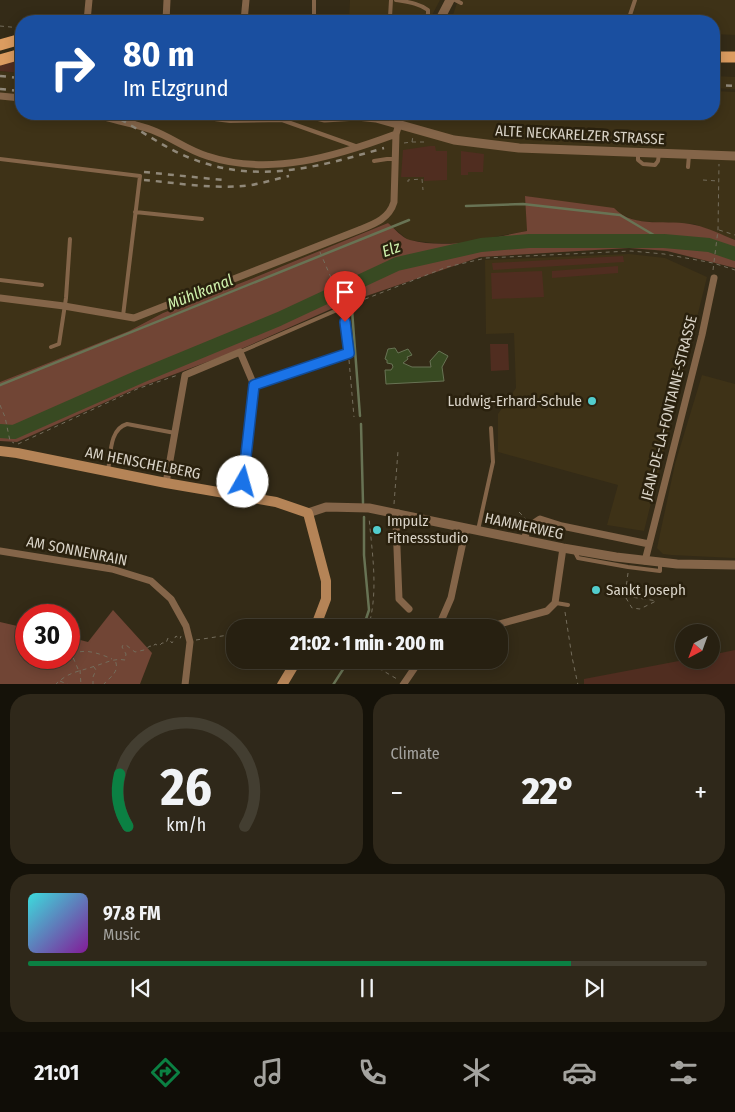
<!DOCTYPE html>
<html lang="en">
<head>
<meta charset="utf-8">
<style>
  :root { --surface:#272011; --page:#2f281a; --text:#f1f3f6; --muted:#a4a39f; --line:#433e31; --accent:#0b8043 }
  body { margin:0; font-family:"Fira Sans Condensed",sans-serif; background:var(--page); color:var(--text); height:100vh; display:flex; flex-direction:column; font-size:19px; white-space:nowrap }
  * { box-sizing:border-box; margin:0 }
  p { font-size:16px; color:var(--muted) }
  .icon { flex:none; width:28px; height:28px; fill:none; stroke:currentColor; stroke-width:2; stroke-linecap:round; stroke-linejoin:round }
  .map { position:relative; height:684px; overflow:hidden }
  .drawer { display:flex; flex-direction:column; gap:10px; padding:10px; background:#151209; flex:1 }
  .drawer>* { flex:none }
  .banner { position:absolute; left:15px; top:15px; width:705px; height:105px; border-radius:20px; box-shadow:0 2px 12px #0003,0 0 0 1px var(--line); background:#1a4fa0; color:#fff; overflow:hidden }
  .needle { width:32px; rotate:221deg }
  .fabs { position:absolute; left:675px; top:624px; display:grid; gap:10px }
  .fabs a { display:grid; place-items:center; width:45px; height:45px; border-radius:50%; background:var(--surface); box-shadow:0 2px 12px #0003,0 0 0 1px var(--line); font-size:25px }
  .speed { position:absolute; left:15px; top:604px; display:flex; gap:10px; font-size:25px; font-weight:700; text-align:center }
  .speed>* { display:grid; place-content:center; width:65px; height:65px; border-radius:50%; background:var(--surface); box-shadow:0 2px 12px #0003,0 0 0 1px var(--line); line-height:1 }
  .speed .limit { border:8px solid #d22; background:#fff; color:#111 }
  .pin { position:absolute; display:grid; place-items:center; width:42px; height:42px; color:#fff; margin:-51px -21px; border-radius:50% 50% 50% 0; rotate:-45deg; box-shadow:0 0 5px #0007 }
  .pin .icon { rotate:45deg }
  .me { position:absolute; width:55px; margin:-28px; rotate:7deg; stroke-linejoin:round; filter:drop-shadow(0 0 4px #0008) }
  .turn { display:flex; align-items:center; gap:18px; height:105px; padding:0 25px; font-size:22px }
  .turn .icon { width:65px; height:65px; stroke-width:2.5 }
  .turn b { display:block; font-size:35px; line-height:42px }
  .big { font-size:38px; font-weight:800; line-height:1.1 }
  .drawer .tile { flex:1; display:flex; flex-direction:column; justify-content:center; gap:8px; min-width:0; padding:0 18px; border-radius:20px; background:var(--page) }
  .drawer .dial { align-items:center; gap:0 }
  .dial svg { height:130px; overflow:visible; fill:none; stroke:var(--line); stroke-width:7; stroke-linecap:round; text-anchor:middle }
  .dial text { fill:var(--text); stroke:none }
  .song { display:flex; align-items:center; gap:15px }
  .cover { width:60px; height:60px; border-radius:8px; background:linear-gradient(135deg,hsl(180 70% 55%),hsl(290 70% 35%)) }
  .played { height:5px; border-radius:2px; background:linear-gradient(90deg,var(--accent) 80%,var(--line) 80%) }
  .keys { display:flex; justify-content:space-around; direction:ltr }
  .heat { display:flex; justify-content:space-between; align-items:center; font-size:28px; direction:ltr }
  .drawer .tiles { flex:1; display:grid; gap:10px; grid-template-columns:1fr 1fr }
  .tile:last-child { grid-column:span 2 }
  .trip { position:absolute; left:226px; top:619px; width:282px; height:50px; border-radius:20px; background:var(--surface); box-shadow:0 2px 12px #0003,0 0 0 1px var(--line); font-weight:800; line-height:50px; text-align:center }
  .tabs { display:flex; height:80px; justify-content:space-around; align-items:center; background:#100d07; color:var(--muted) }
  .tabs .icon { width:35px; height:35px }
  .tabs .active { color:var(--accent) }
  .tabs b { font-size:22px; color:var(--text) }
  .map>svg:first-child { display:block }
  .built { fill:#3e3217 }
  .green { fill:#502d20 }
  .forest { fill:#714535 }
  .water { fill:#384a22; stroke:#687354 }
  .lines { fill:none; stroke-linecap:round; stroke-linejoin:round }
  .stream { stroke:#687354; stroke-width:2.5 }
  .river { stroke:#384a22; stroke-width:14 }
  .path { stroke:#746d5c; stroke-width:1; stroke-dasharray:4 4; stroke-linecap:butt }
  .service { stroke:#846549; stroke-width:4 }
  .minor { stroke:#846549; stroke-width:7 }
  .tertiary { stroke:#846549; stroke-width:9 }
  .secondary { stroke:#b58457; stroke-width:10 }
  .primary { stroke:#dc9c60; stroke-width:11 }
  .rail { stroke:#908879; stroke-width:2.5; stroke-dasharray:6 6; stroke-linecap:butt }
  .route-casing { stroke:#114b97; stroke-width:12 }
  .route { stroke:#1a73e8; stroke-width:9 }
  .poi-dot { fill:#52cdcd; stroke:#2a210e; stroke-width:2 }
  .labels { text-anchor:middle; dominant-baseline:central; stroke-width:5; stroke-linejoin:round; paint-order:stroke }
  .street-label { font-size:15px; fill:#d9d3c7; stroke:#2a210e }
  .poi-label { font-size:15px; fill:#d9d3c7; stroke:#2a210e; text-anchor:start }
  .water-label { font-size:16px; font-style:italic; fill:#cef0ab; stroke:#2a210e }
</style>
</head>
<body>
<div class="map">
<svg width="735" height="685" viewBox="0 0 735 685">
  <rect width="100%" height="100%" fill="#342b17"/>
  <path class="built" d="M350,0h90l-11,21h-80z
    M458,0h277v35l-21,-1v-13h-263z
    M0,71l21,2v41h693v-23l21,1v148l-41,-16 -57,-3 -18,-8 -93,-17 1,35 -67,12h-26l-26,-3 -20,-17 -142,58 -83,32 -34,18 -129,51z
    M714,76l21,1v12l-21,-1z
    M629,254l36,4 42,19 -63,254 -37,-6 11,-40 -120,-33v-38l18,-26 -2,-55 -28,1 -1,-74z
    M702,375l33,9v174l-64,-3 -8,-1 -6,-6 18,-84z"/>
  <path class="green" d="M21,58v15l-21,-2v-7z
    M430,146h5l1,5h11v29l-23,1v-4h-23l2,-27z
    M461,151l23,3 -1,18h-15v3h-7z
    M623,256l1,6 -131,8 -1,-7z
    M618,266v7l-66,5v-7z
    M542,271l2,26 -52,2 -1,-26z
    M490,344h18l1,26 -18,1z
    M735,650v34l-151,1v-6l100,-19h27v-5z"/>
  <path class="forest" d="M525,196l89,12c21,22 54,10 81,17 14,3 27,10 40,15v28l-68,-17 -38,-3 -149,9 -140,48 -101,45 -104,39 -118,53 -17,-1v-59l129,-51 34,-18 83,-32 142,-58c6,5 14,15 22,17 38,10 80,-2 117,-9z
    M113,610l39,43 -12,31h-140v-62l26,6v30h43v-21l19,5z"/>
  <path class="water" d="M395,348l3,5 10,-4 4,6 -5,2 1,2 -5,4 9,4h19l-1,-6 9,-10 9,5 -6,11 2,14 -58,3 -1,-14h6l2,-3 -1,-3 -5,-1v-3l-2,-1 3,-10z"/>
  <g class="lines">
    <path class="stream" d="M466,206l57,-2 97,11 44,26
      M349,288l2,14
      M352,310l8,106
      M0,385l409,-165
      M361,424l2,79
      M363,628l6,-18 -5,-55v-38
      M333,685l16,-25"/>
    <path class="river" d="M0,431l14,1 127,-56 138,-57 118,-55 84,-19 48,-4h135l45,4 26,9"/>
    <path class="path" d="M0,26l21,2
      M412,142h16
      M404,143l8,-1 1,-6
      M703,180l15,1
      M408,182v-2l14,-1 1,11
      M719,230l16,5
      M320,252l21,49
      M713,270l5,-40 1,-66
      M350,305l97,-38 39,-9 145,-7 33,3 49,9 22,7
      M349,360l5,57
      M0,405l5,12 5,24 4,2
      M18,444l119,-55 41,-14
      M394,504l4,-53
      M519,512l7,7
      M628,573l-3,23 32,5
      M626,598l6,10 8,1 16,-8
      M565,612l7,45 6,28
      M368,628c11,-36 4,-75 1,-111
      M196,640l39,-6
      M365,660l32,19
      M78,669l-6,-14c11,-8 29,-1 40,4
      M80,670l1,15
      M60,681l9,4
      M55,685c14,-14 24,-13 40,-19 11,-3 18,-8 30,-6l1,-6 -4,-7 1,-2h3l9,7 9,-2 6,-4 3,1 2,-3 4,2 3,-3h4l2,-5 4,5 4,-7 4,3 1,-3
      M93,685v-8l3,-7 -2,-3
      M103,685c8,-9 17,-13 12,-25"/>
    <path class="service" d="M314,0v21
      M396,0c11,2 23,3 32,10v4l-4,7
      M455,0l6,3
      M386,21l4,-4 1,-17
      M624,21l6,-6 5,-15
      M176,114l54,7 52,-1 76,27
      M129,123l15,-9
      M638,152v8l5,4 12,1 3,-4 1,-7
      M0,159l140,17 -17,140
      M374,161l13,-2h9
      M688,167l1,-12
      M135,212l67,7
      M0,280l42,5
      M51,347l8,-3 7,-46 4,-59
      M240,352l104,-45 5,46
      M108,470c3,-15 1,-41 19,-46l48,9
      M478,530l15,-68 -2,-34
      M575,552l3,6 50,9 32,4v-8
      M556,603l12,2"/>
    <path class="minor" d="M87,21l2,-21
      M166,21l1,-21
      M244,21l2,-21
      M0,96l21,2
      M93,114c19,6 40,9 59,16 19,7 35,20 55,26 63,21 130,0 189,-22
      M0,298l64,8 70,12 225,-88c15,-6 30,-11 35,-28l2,-68 3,-10
      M254,385l95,-32
      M166,483l19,-108 55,-23 14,33 -13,112
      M398,513l-2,10 3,76 10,10
      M524,540c3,-11 6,-15 16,-21l22,7 87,18
      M0,551l112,18 39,12 20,18 15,27 4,16 -5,43
      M645,561l57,-226 12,-57
      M438,628l13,-30 15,-70
      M485,628l62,-17 8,-8 8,-55
      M403,685l17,-25"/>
    <path class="tertiary" d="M439,21l11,-21
      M308,114l17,4 32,-2 19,2 78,22 65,8 216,8
      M308,513l18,-6 43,1 194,40 53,9 61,7 58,1"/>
    <path class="secondary" d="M0,451l17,2 149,30 110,19 32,11 18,68v18l-11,29
      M282,685l15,-25"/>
    <path class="primary" d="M0,45l21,-6
      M714,57h21
      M0,60l21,-6"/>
    <path class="rail" d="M0,76l21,2
      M714,85l21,1
      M0,89l21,2
      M110,114c27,13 52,33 80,44 67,27 128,9 194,-10
      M144,172l79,8
      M144,180c35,3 72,10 107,5 13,-2 25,-6 38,-9"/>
  </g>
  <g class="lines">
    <g class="route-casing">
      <path id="route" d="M243,482l11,-97 95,-32 -4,-31"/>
    </g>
    <use href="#route" class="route"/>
  </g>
  <g class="poi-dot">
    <circle cx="592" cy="401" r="5"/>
    <circle cx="377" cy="530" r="5"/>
    <circle cx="596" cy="590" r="5"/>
  </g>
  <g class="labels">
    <g class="street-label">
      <text transform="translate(580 135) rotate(3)">ALTE NECKARELZER STRASSE</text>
      <text transform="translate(669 408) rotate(-76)">JEAN-DE-LA-FONTAINE-STRASSE</text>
      <text transform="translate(143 463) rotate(11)">AM HENSCHELBERG</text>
      <text transform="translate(524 526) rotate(12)">HAMMERWEG</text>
      <text transform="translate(77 551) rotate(11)">AM SONNENRAIN</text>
    </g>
    <g class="poi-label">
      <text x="582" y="401" text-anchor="end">Ludwig-Erhard-Schule</text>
      <text x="387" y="521">Impulz<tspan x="387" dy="17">Fitnessstudio</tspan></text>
      <text x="606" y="590">Sankt Joseph</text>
    </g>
    <g class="water-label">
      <text transform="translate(391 249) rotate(-19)">Elz</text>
      <text transform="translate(200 292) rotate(-22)">Mühlkanal</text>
    </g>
  </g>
</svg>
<div class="fabs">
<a><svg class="needle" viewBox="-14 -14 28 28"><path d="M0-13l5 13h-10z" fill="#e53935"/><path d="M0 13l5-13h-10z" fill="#a4a39f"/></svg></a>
</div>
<div class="speed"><div class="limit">30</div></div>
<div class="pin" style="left:345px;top:322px;background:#d93025"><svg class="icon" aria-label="arrive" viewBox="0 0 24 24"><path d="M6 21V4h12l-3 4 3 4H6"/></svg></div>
<svg class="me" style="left:243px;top:482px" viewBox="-20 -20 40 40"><circle r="19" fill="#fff"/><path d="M0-13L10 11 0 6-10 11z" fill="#1a73e8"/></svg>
<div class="trip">21:02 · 1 min · 200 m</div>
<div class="banner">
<div class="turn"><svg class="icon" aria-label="right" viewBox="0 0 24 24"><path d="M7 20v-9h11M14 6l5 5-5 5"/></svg><div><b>80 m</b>Im Elzgrund</div></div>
</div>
</div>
<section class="drawer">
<div class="tiles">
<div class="tile dial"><svg viewBox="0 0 100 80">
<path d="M14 69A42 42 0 1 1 86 69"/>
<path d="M14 69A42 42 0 0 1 9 37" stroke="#0b8043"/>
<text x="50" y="56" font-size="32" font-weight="700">26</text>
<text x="50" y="72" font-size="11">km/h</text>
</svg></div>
<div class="tile"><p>Climate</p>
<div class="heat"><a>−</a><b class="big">22°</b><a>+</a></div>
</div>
<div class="tile">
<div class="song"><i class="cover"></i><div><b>97.8 FM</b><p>Music</p></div></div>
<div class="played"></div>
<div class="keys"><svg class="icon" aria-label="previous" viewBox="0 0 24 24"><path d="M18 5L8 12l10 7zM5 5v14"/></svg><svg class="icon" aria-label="pause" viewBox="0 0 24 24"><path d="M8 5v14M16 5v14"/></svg><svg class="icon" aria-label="next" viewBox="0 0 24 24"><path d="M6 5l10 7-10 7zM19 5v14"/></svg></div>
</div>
</div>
</section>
<nav class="tabs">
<b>21:01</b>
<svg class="icon active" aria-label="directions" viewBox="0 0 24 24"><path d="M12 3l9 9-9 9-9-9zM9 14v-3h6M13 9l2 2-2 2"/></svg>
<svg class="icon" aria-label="music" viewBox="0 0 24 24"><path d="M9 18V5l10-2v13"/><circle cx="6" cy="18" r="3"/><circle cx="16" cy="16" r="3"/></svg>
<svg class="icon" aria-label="phone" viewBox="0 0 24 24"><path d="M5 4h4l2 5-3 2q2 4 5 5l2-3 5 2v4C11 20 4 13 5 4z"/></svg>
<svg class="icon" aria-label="climate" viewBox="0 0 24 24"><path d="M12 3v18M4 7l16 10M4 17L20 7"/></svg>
<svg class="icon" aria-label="car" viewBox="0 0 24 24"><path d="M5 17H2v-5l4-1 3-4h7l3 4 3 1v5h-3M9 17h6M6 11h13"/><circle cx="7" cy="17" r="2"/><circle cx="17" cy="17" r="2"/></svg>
<svg class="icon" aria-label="filters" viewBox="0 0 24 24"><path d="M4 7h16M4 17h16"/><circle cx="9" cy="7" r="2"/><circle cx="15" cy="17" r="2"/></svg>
</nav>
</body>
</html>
